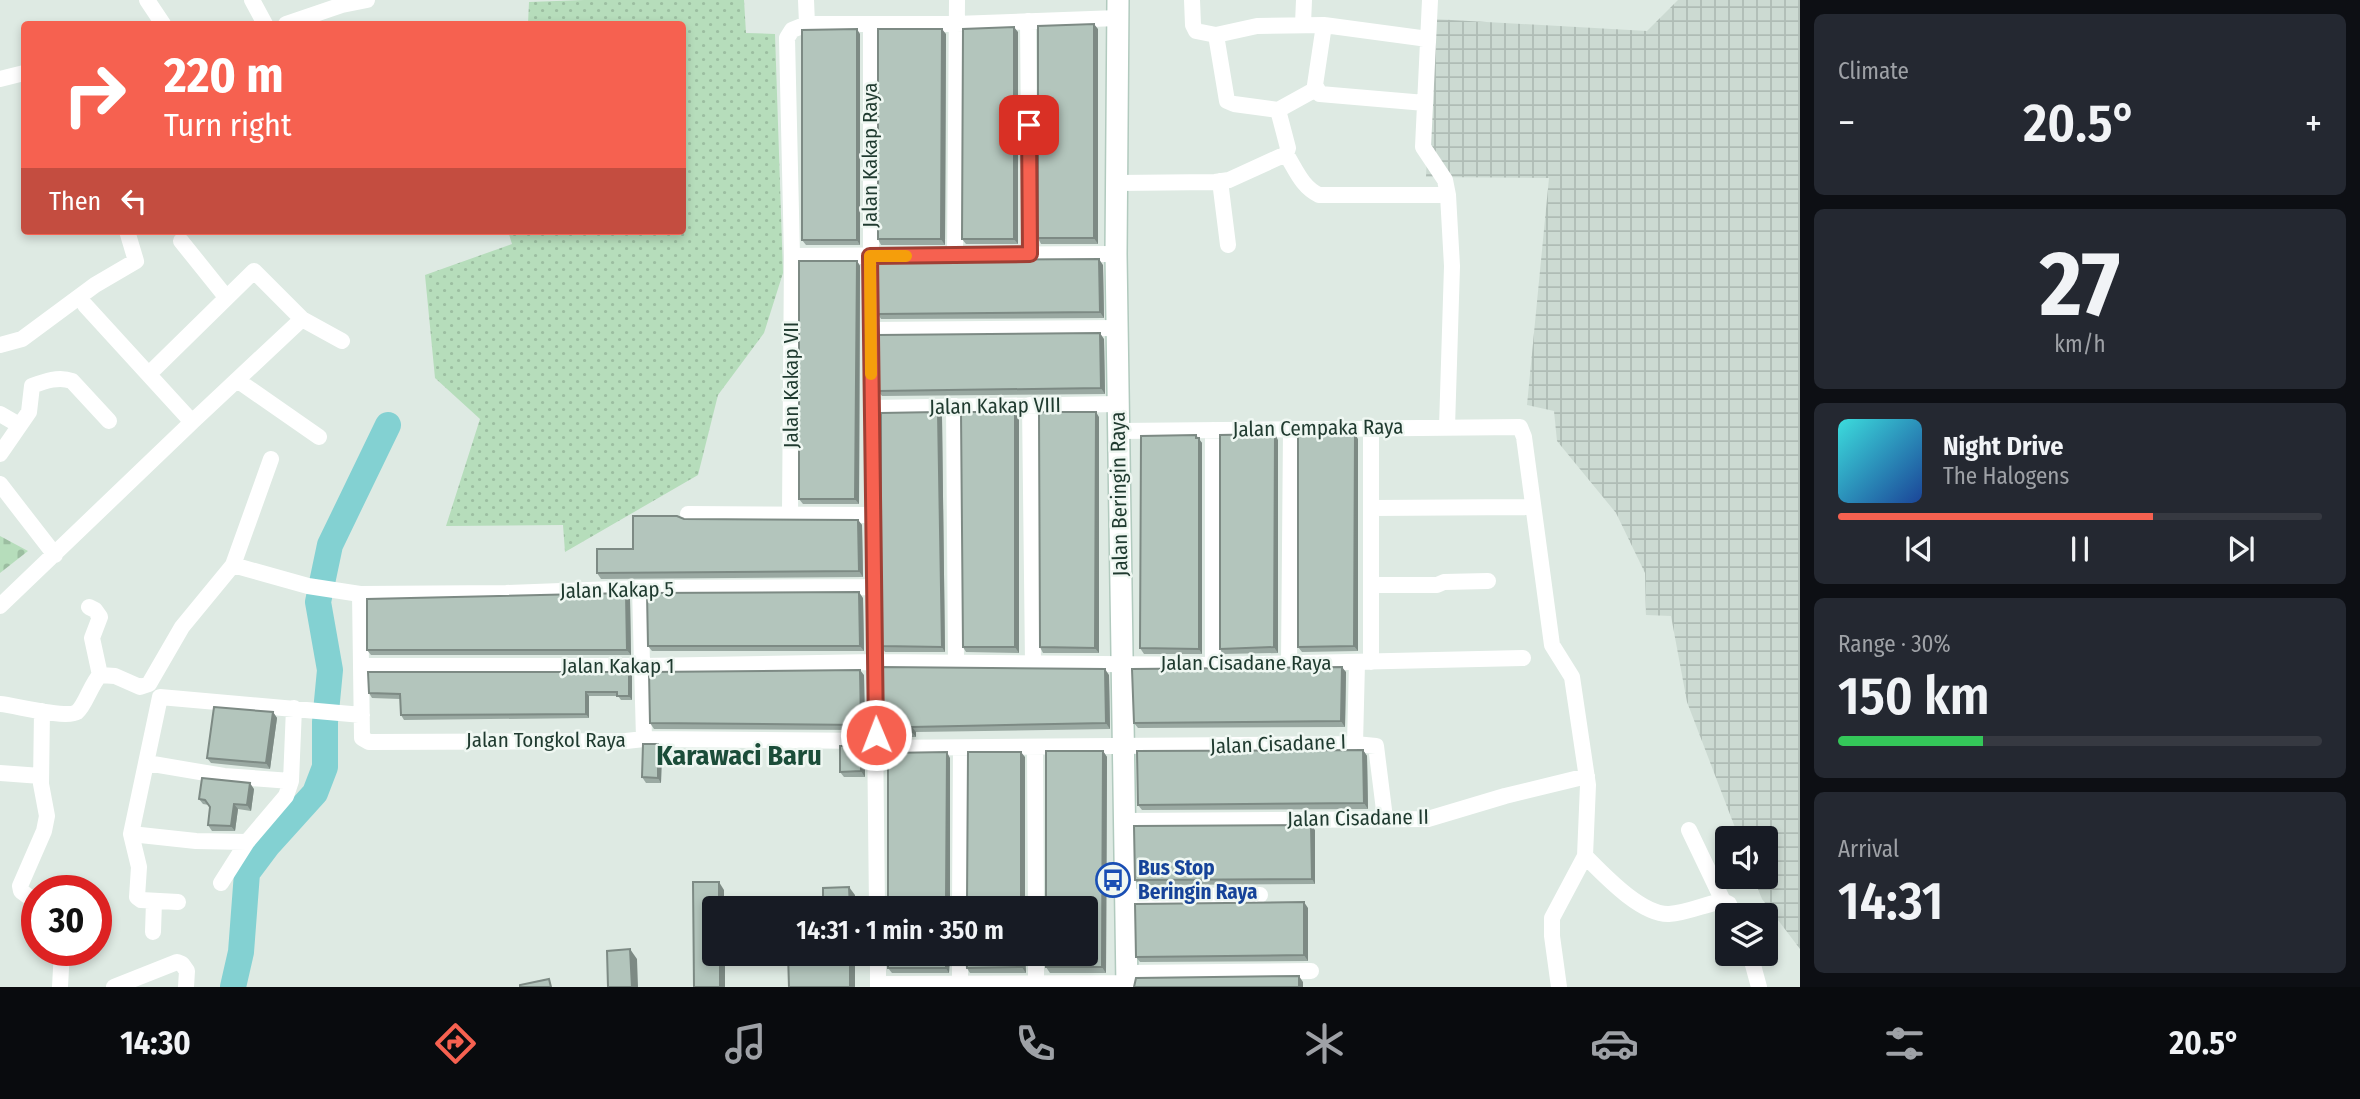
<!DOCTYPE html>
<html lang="en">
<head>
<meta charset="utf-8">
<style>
  :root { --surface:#171b24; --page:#242831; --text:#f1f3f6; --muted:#9ea1a6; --line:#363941; --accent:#f66150 }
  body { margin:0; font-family:"Fira Sans Condensed",sans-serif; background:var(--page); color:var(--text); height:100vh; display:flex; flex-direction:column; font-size:26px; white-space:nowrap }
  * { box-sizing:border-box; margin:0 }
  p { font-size:23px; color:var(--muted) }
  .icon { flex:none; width:38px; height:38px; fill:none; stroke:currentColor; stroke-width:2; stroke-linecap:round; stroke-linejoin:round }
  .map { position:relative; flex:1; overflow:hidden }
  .details { display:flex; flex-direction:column; gap:14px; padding:14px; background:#0d0f14; width:560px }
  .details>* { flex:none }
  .top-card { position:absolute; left:21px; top:21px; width:665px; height:214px; border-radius:7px; box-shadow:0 4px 10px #0003; background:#f66150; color:#fff; overflow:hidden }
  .fabs { position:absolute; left:1715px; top:826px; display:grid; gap:14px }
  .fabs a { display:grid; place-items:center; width:63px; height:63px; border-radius:7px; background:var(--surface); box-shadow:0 4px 10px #0003; font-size:35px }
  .speed { position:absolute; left:21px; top:875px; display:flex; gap:14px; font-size:35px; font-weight:700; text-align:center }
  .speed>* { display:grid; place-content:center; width:91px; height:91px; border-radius:50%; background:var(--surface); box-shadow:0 4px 10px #0003; line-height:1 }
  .speed .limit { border:10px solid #d22; background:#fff; color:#111 }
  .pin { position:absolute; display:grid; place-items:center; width:60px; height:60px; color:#fff; margin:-30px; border-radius:14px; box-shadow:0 4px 10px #0006 }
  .me { position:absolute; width:77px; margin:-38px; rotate:359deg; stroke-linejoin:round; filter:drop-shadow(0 0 5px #0008) }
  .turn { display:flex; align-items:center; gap:24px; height:147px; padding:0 28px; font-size:32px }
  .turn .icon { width:91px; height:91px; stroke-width:2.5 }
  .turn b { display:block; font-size:49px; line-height:60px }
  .then { display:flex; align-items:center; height:66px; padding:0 28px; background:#0003; gap:14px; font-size:26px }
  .big { font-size:52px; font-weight:600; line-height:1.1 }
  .details .card { flex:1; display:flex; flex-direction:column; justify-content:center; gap:10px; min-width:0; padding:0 24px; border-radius:10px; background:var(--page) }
  .details .dial { align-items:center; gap:0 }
  .dial b { font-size:91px; line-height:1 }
  .song { display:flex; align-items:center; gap:21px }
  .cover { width:84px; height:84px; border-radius:10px; background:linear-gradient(135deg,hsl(180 70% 55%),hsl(220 70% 35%)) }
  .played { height:7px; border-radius:4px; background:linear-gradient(90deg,var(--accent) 65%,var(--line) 65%) }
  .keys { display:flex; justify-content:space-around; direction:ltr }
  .heat { display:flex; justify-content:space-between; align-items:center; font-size:38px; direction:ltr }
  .charge { height:10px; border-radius:5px; background:linear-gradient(90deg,#34c759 30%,var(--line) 0) }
  .trip { position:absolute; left:702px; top:896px; width:396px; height:70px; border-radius:7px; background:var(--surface); box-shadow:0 4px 10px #0003; font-weight:600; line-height:70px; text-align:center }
  .tab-bar { display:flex; height:112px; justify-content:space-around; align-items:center; background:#090b0e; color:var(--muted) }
  .tab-bar .icon { width:49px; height:49px }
  .tab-bar .selected { color:var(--accent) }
  .tab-bar b { font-size:32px; color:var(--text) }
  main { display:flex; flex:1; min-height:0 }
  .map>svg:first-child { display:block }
  .industrial { fill:url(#industrial-grid) }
  .grass { fill:url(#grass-dots) }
  .cemetery { fill:url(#cemetery-stones) }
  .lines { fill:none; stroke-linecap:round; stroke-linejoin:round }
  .river { stroke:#83d1d2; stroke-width:26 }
  .secondary-casing { stroke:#b1cabe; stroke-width:24 }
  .street { stroke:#fff; stroke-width:16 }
  .secondary { stroke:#fff; stroke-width:21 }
  .wall { fill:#9aa9a2 }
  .shaded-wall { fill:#7d8a84 }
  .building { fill:#b3c5bc; stroke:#7d8a84; stroke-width:2 }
  .route-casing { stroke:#a03f34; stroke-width:18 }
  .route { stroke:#f66150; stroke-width:12 }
  .slow { stroke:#f59e0b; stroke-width:12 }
  .labels { text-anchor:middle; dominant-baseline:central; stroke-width:5; stroke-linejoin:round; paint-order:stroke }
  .street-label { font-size:21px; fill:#1f3a2f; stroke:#eff7f2 }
  .transit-label { font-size:21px; font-weight:bold; fill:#164399; stroke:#eff7f2; text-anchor:start }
  .district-label { font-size:28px; font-weight:bold; fill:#1b4d39; stroke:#eff7f2 }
</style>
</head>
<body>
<main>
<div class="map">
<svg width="1800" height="987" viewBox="0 0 1800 987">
  <defs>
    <pattern id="industrial-grid" width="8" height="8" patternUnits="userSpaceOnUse" patternTransform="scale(1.75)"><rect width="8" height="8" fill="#ccdad2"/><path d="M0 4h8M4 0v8" fill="none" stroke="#afbcb5"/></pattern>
    <pattern id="grass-dots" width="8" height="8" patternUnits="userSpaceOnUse" patternTransform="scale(1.75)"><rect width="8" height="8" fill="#b6ddbb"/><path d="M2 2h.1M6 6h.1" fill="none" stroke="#9cbea1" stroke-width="1.8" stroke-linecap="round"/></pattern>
    <pattern id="cemetery-stones" width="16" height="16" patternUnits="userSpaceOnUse" patternTransform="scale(1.75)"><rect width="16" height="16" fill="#b6ddbb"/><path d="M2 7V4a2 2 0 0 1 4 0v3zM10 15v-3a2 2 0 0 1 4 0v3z" fill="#9cbea1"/></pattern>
  </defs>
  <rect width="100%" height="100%" fill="#deeae3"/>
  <path class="industrial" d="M1678,0h122v949l-38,-50 -9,-22h13v-39h-27l-52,-136 -16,-86 -25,-1 -1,-42 -29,-60 -59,-72 -3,-30 -27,-6 22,-227 -123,-1 8,-158 213,12z"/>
  <path class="grass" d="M584,0h160l2,33 29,1 8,239 -19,60 -46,62 -20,80 -133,77 -2,-27 -117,1 34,-107 -45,-41 -10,-103 87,-31 -4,-13h174v-207h-154l1,-22z"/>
  <path class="cemetery" d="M0,536l28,15 -28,22z"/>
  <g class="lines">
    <path class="river" d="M233,987l8,-35 6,-79 21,-28 47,-52 10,-26v-45l5,-52 -12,-68 12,-57 58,-120"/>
    <g class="secondary-casing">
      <path id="secondary" d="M1118,0l-2,254 11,733"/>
    </g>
    <path class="street" d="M147,0l16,24
      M252,0l13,24
      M806,0l1,24
      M1192,0l1,25 3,6 20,4
      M1430,0l-7,147 22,33 3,15 4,71 -5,161
      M1028,21l2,233
      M286,24l56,-19 25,-5
      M871,24v344l6,540
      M1303,24l1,-24
      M1324,25l-9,60 5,9 105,9
      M0,79l24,-6
      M1316,89l-38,21 -44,-6 -7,-3 -11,-66 41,-9 67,-1 104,14
      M1278,110l10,38 -2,6c10,16 16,33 33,41h129
      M1220,181l8,64
      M1117,183l98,-1 14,-2 57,-26
      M181,241l45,56
      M792,256l324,-2
      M955,256l2,-256
      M870,330l247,-2
      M0,345l22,-6 73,-54 41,-24 -9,-30
      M149,374l105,-103 48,48 40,22
      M237,380l82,57
      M1030,405l3,257
      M954,406l2,256
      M871,408l247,-4
      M0,414l19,11
      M192,422l110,-103
      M1371,428v234
      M1213,430v235
      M1119,431l401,-4 4,10 28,208 20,32 16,108 -3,71 -33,62v18l7,51
      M0,454l29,-42 3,-26c13,-5 27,-10 40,-5l37,40
      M0,484l55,71
      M1372,508l160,-1
      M688,514l184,1
      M790,514l2,-258 -5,-218 5,-8 15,-6h149l162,-6
      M233,565l75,21 52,8 146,-1 134,-5 234,-1
      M1371,585h66l7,-3 44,-1
      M640,588l4,151
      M360,594l2,144 7,4 257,-1 18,-2 232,2
      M0,606l192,-184 -107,-117
      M89,607l6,3 5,7 -8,21 8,37
      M1289,664l2,-234
      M361,666h281l233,-4 338,3 310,-7
      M0,704c14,1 66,15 77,8 8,-6 14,-28 23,-37l15,1 25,11 9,-3 33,-57 51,-62 38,-106
      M1355,744l21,2 9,72
      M876,748l479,-4 2,-81
      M1035,748l1,160
      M147,763l77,13 67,5
      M0,773l41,3
      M1124,821l304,-2 77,-23 82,-20
      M1689,830l34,71
      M131,834l65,7 51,1
      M1585,856c19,19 56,59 84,58 19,-1 36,-10 54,-13l6,3 5,11
      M221,883l26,-41 39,-46 5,-15 3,-73
      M1125,897l135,-2
      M178,902l-37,-2 -4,-3 2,-30 -8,-33 29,-137 202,18
      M37,903l-16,-12 -1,-5 24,-55 3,-15 -6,-32 1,-73
      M960,908l1,-159
      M153,932l1,-31
      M878,954v33
      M1036,954v33
      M1750,954l9,33
      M1127,973l184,-2
      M878,984l249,-1
      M60,987l2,-37
      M114,987l63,-25 5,2 5,7 -1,16
      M960,987v-33"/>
    <use href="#secondary" class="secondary"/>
  </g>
  <path class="wall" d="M1098,29v215h-57l-3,-6z
    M1018,32v212h-52l-4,-5z
    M860,34v211h-54l-4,-5z
    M946,34l-1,211h-64l-3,-6z
    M857,261l3,5 -1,238h-56l-4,-5z
    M1103,265l1,53 -223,1 -3,-5z
    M1104,339l1,55 -223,2 -4,-5z
    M938,412l4,5 3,235h-60l-4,-6z
    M1015,412l4,5v236l-53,-1 -3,-5z
    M1099,417v236h-56l-3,-6z
    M1198,438l4,5v211h-58l-4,-6z
    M1358,439v212l-56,1 -4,-5z
    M1278,440v213l-55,1 -3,-5z
    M684,519l174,1 4,5 1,52 -262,2 -4,-6 36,-24z
    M626,593l4,6 1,56h-260l-4,-5z
    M863,598l1,53h-212l-4,-5z
    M629,672l3,4v24h-11l-3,-4h-29v22l-185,2 -3,-5 -1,-16 -28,-1 -3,-5z
    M1346,672l-1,55 -207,1 -4,-5z
    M864,675l1,55 -211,-1 -4,-6z
    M1109,675l1,54 -194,3v5h-24l-4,-6h-2l-4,-5z
    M273,712l4,6 -7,51 -59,-6 -4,-5z
    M861,746l4,5v26h-21l-4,-5z
    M662,750l-1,33h-15l-4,-6z
    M1363,750l4,6 1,53 -226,1 -4,-5z
    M1103,751l4,6 -1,216h-56l-4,-6z
    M254,789l-3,22 -13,-2 -3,22h-23l-4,-6 2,-18 -1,-2 -6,-1 -4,-5z
    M1315,830v54l-176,1 -4,-5z
    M1308,908v53l-168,1 -4,-5z
    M888,954h62l-1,19h-57l-4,-5z
    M1025,954l1,19h-56l-3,-5z"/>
  <path class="shaded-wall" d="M1094,24l4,5v215l-4,-6z
    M1014,27l4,5v212l-4,-5z
    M857,29l3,5v211l-3,-5z
    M942,29l4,5 -1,211 -4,-6z
    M1099,259l4,6 1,53 -4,-6z
    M857,261l3,5 -1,238 -4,-5z
    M1100,333l4,6 1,55 -4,-6z
    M938,412l4,5 3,235 -3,-5z
    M1015,412l4,5v236l-4,-6z
    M1096,412l3,5v236l-4,-5z
    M1275,434l3,6v213l-4,-6z
    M1355,434l3,5v212l-4,-5z
    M1196,435l6,8v211l-3,-5z
    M858,520l4,5 1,52 -4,-6z
    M859,592l4,6 1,53 -4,-5z
    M626,593l4,6 1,56 -4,-5z
    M1342,667l4,5 -1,55 -4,-6z
    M1105,669l4,6 1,54 -4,-6z
    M860,670l4,5 1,55 -4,-5z
    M629,672l3,4v24l-3,-4z
    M586,692l3,4v22l-3,-4z
    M273,712l4,6 -7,51 -4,-6z
    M912,727l4,5v5l-4,-5z
    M658,744l4,6 -1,33 -3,-5z
    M861,746l4,5v26l-4,-6z
    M1363,750l4,6 1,53 -4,-6z
    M1103,751l4,6 -1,216 -4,-6z
    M947,752l3,6v150l-4,-6z
    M1021,752l4,5v151h-4z
    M250,783l4,6 -3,22 -4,-6z
    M234,804l4,5 -3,22 -4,-5z
    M1311,825l4,5v54l-3,-5z
    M719,882l5,8v18h-5z
    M849,887l6,8v13h-5z
    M1304,902l4,6v53l-4,-6z
    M630,949l7,10 1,28h-6z
    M720,954h5v33h-5z
    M850,954h5v33h-5z
    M946,954h4l-1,19 -3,-5z
    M1022,954h3l1,19 -4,-6z
    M1299,976l4,6v5h-4z"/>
  <path class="building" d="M1094,24v214h-56v-212z
    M1014,27v212h-52l1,-210z
    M857,29v211h-55v-210z
    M878,29h64l-1,210h-63z
    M1099,259l1,53 -222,2v-54z
    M799,261h58l-2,238h-56z
    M1100,333l1,55 -223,3v-56z
    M938,412l4,235 -61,-1v-233z
    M961,412h54v235h-52z
    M1039,412h57l-1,236 -55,-1z
    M1275,434l-1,213 -54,2v-214z
    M1298,434h57l-1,212 -56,1z
    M1196,435v3h3v211l-59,-1 1,-212z
    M633,516h44l7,3 174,1 1,51 -262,2v-24h36z
    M859,592l1,54h-212l-1,-53z
    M626,593l1,57h-260v-51z
    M881,667l224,2 1,54 -194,4v5h-24v-7l-6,1z
    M1342,667l-1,54 -207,2 -2,-54z
    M860,670l1,55 -211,-2 -1,-51z
    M368,672h261v24h-12v-4h-31v22l-185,1 -1,-21 -31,-1z
    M214,707l59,5 -7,51 -59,-5z
    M643,744h15v34l-16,-1z
    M840,746h21v25l-21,1z
    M1363,750l1,53 -226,2 -1,-54z
    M1046,751h57l-1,216h-56v-13h39v-46h-39z
    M947,752l-1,150 3,6h-61v-155z
    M968,752h53v156h-58l4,-6z
    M202,778l48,5 -3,22 -13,-1 -3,22 -23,-1 2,-18 -5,-7 -6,-1z
    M1311,825l1,54 -177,1 -1,-54z
    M693,882h26v26h-5v46h6v33h-26z
    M849,887l1,21h-63v-10l36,-1v-9z
    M1304,902v53l-168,2 -1,-53z
    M630,949l2,38h-24l-1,-36z
    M788,954h62v33h-61z
    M888,954h58v14h-58z
    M966,954h56v13l-55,1z
    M1299,976v11h-165l2,-9z
    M549,979l2,8h-31v-2z"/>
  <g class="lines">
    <g class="route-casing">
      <path id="route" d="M876,735l-6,-479 160,-2 -1,-129"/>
    </g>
    <use href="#route" class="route"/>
    <path class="slow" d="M871,374l-1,-118h36"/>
  </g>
  <defs>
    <g id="bus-ring" transform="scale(1.75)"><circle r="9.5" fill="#eff7f2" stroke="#1a4fb4" stroke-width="1.5"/><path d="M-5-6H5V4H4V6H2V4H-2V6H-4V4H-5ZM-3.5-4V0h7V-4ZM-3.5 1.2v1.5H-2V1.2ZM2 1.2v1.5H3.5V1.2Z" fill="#1a4fb4"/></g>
  </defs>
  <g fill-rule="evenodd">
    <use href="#bus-ring" x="1113" y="880"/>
  </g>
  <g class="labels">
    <g class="street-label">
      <text transform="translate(870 155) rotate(-90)">Jalan Kakap Raya</text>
      <text transform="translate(791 385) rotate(-90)">Jalan Kakap VII</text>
      <text transform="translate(995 406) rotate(-1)">Jalan Kakap VIII</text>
      <text transform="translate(1318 428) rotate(-1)">Jalan Cempaka Raya</text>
      <text transform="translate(1119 494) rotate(-91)">Jalan Beringin Raya</text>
      <text transform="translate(617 590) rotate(-1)">Jalan Kakap 5</text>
      <text x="1246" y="663">Jalan Cisadane Raya</text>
      <text x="618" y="666">Jalan Kakap 1</text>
      <text x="546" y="740">Jalan Tongkol Raya</text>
      <text transform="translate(1278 744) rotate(-2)">Jalan Cisadane I</text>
      <text transform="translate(1358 818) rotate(-1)">Jalan Cisadane II</text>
    </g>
    <g class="transit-label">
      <text x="1138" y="868">Bus Stop<tspan x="1138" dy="24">Beringin Raya</tspan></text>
    </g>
    <g class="district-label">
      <text x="739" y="755">Karawaci Baru</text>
    </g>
  </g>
</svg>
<div class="fabs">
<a><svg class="icon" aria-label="sound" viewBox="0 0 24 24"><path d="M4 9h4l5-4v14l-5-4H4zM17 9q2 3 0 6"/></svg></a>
<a><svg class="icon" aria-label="layers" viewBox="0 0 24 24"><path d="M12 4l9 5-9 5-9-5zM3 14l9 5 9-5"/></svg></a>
</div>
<div class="speed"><div class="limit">30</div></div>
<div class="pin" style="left:1029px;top:125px;background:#d93025"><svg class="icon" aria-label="arrive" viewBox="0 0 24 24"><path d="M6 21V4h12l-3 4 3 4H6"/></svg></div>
<svg class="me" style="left:876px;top:735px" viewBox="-20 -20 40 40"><circle r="17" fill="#f66150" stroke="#fff" stroke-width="3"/><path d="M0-11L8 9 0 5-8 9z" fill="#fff"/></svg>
<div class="trip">14:31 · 1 min · 350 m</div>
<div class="top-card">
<div class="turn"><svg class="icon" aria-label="right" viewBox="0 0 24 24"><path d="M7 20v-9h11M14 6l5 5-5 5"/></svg><div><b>220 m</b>Turn right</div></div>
<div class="then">Then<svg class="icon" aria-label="left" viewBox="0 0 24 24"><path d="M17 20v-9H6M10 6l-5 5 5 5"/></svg></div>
</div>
</div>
<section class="details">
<div class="card"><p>Climate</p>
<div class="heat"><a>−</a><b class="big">20.5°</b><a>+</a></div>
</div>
<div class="card dial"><b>27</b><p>km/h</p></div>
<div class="card">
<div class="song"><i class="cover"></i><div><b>Night Drive</b><p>The Halogens</p></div></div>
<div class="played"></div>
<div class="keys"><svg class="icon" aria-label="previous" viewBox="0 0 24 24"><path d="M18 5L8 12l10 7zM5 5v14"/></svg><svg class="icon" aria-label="pause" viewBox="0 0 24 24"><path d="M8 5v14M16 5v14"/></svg><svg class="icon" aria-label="next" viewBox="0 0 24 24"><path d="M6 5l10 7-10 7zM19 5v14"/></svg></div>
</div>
<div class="card"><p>Range · 30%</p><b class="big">150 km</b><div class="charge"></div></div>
<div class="card"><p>Arrival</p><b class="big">14:31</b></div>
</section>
</main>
<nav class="tab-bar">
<b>14:30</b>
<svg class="icon selected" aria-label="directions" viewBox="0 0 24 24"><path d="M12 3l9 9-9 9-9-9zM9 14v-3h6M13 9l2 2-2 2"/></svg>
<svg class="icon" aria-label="music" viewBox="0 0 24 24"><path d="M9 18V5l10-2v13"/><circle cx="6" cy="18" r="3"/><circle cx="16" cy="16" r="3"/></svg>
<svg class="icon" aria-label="phone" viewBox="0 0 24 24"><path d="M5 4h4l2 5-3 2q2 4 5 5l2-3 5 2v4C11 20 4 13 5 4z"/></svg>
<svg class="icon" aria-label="climate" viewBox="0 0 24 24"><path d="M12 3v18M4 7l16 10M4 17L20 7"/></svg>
<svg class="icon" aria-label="car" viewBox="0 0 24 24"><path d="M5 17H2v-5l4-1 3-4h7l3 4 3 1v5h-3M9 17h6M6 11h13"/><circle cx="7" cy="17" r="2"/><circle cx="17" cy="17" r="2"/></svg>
<svg class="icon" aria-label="filters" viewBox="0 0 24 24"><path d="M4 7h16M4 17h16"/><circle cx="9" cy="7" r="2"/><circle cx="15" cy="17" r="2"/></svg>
<b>20.5°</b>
</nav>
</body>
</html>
